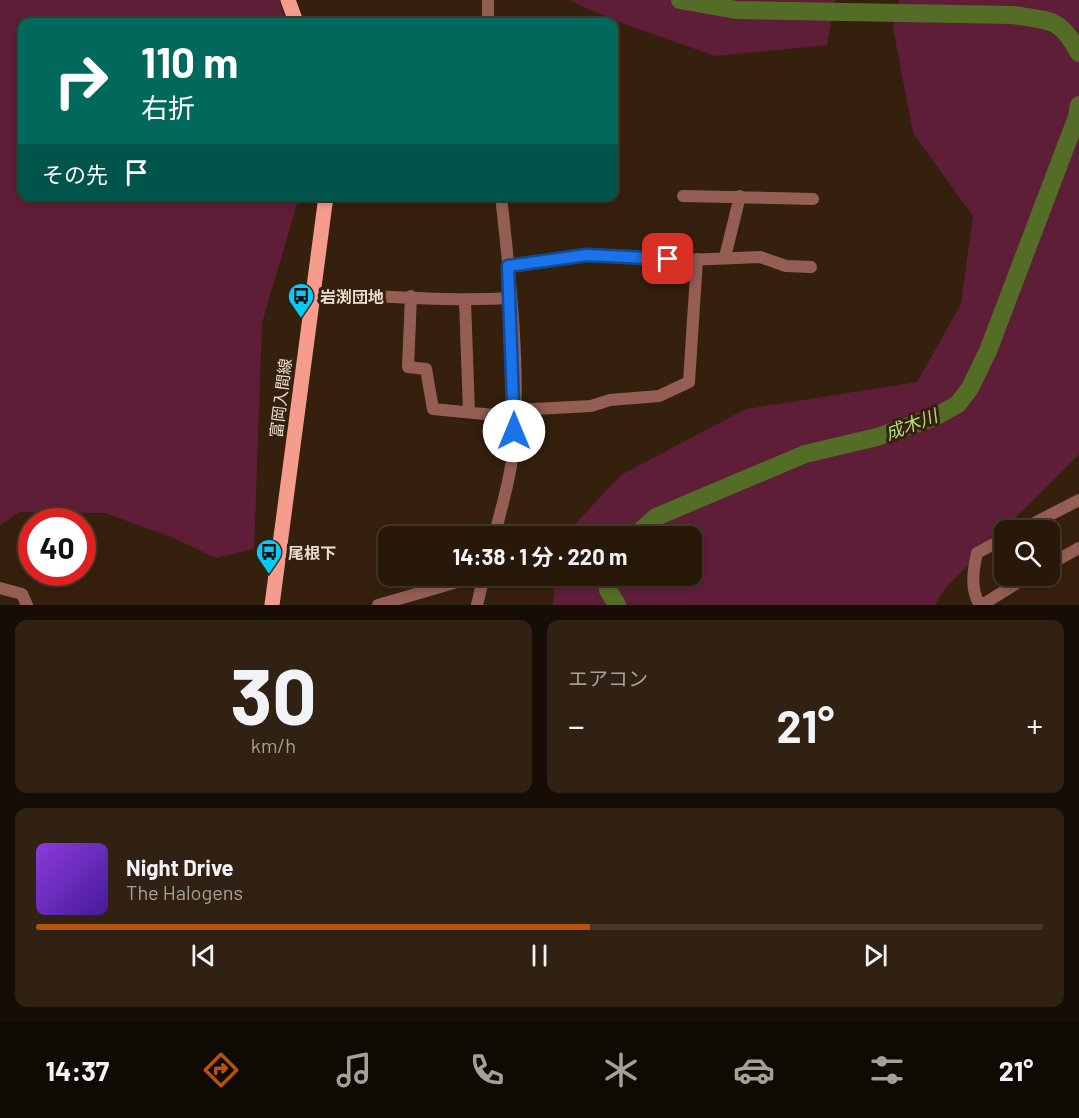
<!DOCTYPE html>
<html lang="ja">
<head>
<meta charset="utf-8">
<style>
  :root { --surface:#28180a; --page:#302113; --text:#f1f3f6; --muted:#a5a09c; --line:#44372b; --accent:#b45309 }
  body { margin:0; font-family:Barlow,"Noto Sans JP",sans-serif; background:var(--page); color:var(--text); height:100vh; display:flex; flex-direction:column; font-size:22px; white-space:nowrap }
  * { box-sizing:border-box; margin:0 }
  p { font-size:20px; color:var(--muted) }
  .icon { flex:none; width:33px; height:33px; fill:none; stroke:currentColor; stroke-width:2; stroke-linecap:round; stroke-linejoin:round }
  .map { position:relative; height:605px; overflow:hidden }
  .details { display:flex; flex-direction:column; gap:15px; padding:15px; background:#160d06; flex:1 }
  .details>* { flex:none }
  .banner { position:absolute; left:18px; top:18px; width:600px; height:183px; border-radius:12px; box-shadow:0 3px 9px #0003,0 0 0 2px var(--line); background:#00695c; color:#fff; overflow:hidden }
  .buttons { position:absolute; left:994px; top:520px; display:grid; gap:12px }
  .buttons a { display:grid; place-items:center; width:66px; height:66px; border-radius:12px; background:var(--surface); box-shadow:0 3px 9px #0003,0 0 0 2px var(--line); font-size:30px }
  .speed { position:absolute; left:18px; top:508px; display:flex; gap:12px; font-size:30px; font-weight:700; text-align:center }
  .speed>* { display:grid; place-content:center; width:78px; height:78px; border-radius:50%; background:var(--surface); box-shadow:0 3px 9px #0003,0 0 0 2px var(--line); line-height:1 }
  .speed .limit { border:9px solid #d22; background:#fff; color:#111 }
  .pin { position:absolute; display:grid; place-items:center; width:51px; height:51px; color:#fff; margin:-26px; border-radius:12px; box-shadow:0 3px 9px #0006 }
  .me { position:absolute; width:66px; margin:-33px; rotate:0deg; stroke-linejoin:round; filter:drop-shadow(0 0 4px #0008) }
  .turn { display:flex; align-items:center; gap:21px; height:126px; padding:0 24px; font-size:27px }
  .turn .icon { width:78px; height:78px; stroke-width:2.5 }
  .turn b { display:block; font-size:42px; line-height:51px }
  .then { display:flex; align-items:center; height:57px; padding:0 24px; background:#0003; gap:12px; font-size:22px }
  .big { font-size:45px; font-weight:700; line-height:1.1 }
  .details .card { flex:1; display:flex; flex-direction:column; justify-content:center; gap:9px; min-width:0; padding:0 21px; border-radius:12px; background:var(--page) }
  .details .dial { align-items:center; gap:0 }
  .dial b { font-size:78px; line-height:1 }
  .song { display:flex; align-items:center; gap:18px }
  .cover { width:72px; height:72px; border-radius:9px; background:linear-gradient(135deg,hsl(270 70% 55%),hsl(260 70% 35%)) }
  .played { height:6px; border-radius:3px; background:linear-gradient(90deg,var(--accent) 55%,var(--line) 55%) }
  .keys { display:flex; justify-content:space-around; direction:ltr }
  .heat { display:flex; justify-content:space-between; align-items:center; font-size:33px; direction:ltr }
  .details .tiles { flex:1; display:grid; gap:15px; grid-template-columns:1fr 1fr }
  .card:last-child { grid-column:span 2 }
  .trip { position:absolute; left:378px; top:526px; width:324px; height:60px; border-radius:12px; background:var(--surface); box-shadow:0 3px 9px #0003,0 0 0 2px var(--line); font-weight:700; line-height:60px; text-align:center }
  .tabs { display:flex; height:96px; justify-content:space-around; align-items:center; background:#100a04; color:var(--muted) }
  .tabs .icon { width:42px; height:42px }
  .tabs .active { color:var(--accent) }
  .tabs b { font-size:27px; color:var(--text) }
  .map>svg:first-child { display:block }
  .green { fill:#5e1e38 }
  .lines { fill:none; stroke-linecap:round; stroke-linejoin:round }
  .stream { stroke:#546d26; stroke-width:3 }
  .river { stroke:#546d26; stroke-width:18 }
  .minor { stroke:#945e55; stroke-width:12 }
  .major { stroke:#f59c8d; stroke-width:15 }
  .route-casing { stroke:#114b97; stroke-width:15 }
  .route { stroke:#1a73e8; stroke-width:10 }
  .labels { text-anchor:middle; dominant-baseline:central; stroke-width:6; stroke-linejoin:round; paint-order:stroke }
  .poi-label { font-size:16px; font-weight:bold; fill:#ebddd1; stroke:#35200d; text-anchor:start }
  .street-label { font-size:16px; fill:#ebddd1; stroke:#35200d }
  .water-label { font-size:18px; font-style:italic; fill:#b6dc7b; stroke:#35200d }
</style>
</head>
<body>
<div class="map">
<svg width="1079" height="605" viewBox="0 0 1079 605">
  <rect width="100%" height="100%" fill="#35200d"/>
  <path class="green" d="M0,0h279l7,22h-264v174l277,1 -37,126 -8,226 -38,9 -45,-21 -66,-24 -85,-1 -20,13z
    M569,0h266l-8,45 -112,11 -102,-36z
    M899,0h180v454l-133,133 -11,18h-382l2,-29h137v-39h-129l58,-62 125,-66 171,-27 44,-78 12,-88 -60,-83 -20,-105z"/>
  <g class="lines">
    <path class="stream" d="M1077,50l2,-3"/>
    <path class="river" d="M680,0l56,10 277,5c37,6 47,2 66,38
      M634,537l22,-20 149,-63 72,-17 58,-20 23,-13 12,-16 18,-37 89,-234 2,-12
      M612,576l-4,14 9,15"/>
    <path class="minor" d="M488,0v22
      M683,196l130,3
      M725,257l15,-61
      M508,266l79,-11 101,5 72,-3 26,9 25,1
      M312,294c66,1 133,8 199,4
      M411,296l-3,71 18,2 7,40 82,8
      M465,301l4,111
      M515,410l76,-4 19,-6 49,-4 30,-14 8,-123
      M1019,531l60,-31
      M494,537c7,-28 16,-56 19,-85 8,-80 -3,-175 -12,-256
      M1050,564l29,-16
      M0,588l22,6 5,11
      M378,605l100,-29
      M477,605l7,-29
      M980,605c-10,-15 -7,-35 -3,-52l28,-15
      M982,605l46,-29"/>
    <path class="major" d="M288,0l8,22
      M272,605l54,-409"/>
  </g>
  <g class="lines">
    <g class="route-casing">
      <path id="route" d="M514,431l-6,-165 79,-11 81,4"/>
    </g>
    <use href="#route" class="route"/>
  </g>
  <defs>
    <g id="bus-pin" transform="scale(1.35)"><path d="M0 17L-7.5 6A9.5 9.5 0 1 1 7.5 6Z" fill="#05cbf9" stroke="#35200d"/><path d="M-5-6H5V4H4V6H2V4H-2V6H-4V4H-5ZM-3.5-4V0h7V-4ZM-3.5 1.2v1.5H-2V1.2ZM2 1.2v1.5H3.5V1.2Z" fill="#111"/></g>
  </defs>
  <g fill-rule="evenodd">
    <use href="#bus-pin" x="301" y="296"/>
    <use href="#bus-pin" x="269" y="552"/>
  </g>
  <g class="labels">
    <g class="poi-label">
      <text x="320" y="296">岩渕団地</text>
      <text x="288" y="552">尾根下</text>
    </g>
    <g class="street-label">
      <text transform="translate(280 398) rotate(-83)">富岡入間線</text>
    </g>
    <g class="water-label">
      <text transform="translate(911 424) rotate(-21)">成木川</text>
    </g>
  </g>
</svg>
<div class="buttons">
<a><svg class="icon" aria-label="search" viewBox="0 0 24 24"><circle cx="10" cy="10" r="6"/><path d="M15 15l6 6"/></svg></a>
</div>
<div class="speed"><div class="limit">40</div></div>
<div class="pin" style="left:668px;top:259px;background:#d93025"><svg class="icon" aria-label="arrive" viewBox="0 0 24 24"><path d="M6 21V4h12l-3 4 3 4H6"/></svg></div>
<svg class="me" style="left:514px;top:431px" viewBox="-20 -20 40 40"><circle r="19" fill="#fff"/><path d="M0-13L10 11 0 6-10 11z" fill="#1a73e8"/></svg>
<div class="trip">14:38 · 1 分 · 220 m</div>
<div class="banner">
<div class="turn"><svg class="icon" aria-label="right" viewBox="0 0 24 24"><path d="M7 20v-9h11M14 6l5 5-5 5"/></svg><div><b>110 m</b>右折</div></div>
<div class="then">その先<svg class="icon" aria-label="arrive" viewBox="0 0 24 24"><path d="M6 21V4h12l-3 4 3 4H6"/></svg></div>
</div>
</div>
<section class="details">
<div class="tiles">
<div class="card dial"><b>30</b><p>km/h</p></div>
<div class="card"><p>エアコン</p>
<div class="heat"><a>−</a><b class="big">21°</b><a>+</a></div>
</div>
<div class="card">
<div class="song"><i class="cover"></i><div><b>Night Drive</b><p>The Halogens</p></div></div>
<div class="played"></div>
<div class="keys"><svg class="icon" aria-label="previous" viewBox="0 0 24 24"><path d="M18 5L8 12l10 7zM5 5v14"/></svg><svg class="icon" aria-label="pause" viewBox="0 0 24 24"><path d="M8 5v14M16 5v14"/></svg><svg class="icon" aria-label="next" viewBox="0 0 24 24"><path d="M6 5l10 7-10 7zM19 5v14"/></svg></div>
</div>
</div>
</section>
<nav class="tabs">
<b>14:37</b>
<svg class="icon active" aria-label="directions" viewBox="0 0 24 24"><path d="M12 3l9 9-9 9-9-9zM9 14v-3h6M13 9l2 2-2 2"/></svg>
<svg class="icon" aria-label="music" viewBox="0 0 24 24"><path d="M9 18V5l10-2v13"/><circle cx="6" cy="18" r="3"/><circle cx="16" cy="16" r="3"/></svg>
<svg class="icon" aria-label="phone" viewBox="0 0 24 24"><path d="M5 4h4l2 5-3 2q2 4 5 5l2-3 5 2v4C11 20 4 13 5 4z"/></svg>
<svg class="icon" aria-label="climate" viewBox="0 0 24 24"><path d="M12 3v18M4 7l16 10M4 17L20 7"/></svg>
<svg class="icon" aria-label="car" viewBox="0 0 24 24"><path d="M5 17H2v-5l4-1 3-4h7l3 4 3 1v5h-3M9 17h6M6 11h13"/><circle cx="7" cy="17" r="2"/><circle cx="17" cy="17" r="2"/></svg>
<svg class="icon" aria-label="filters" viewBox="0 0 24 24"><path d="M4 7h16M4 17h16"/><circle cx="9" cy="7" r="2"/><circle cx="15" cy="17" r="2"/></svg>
<b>21°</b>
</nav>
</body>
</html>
